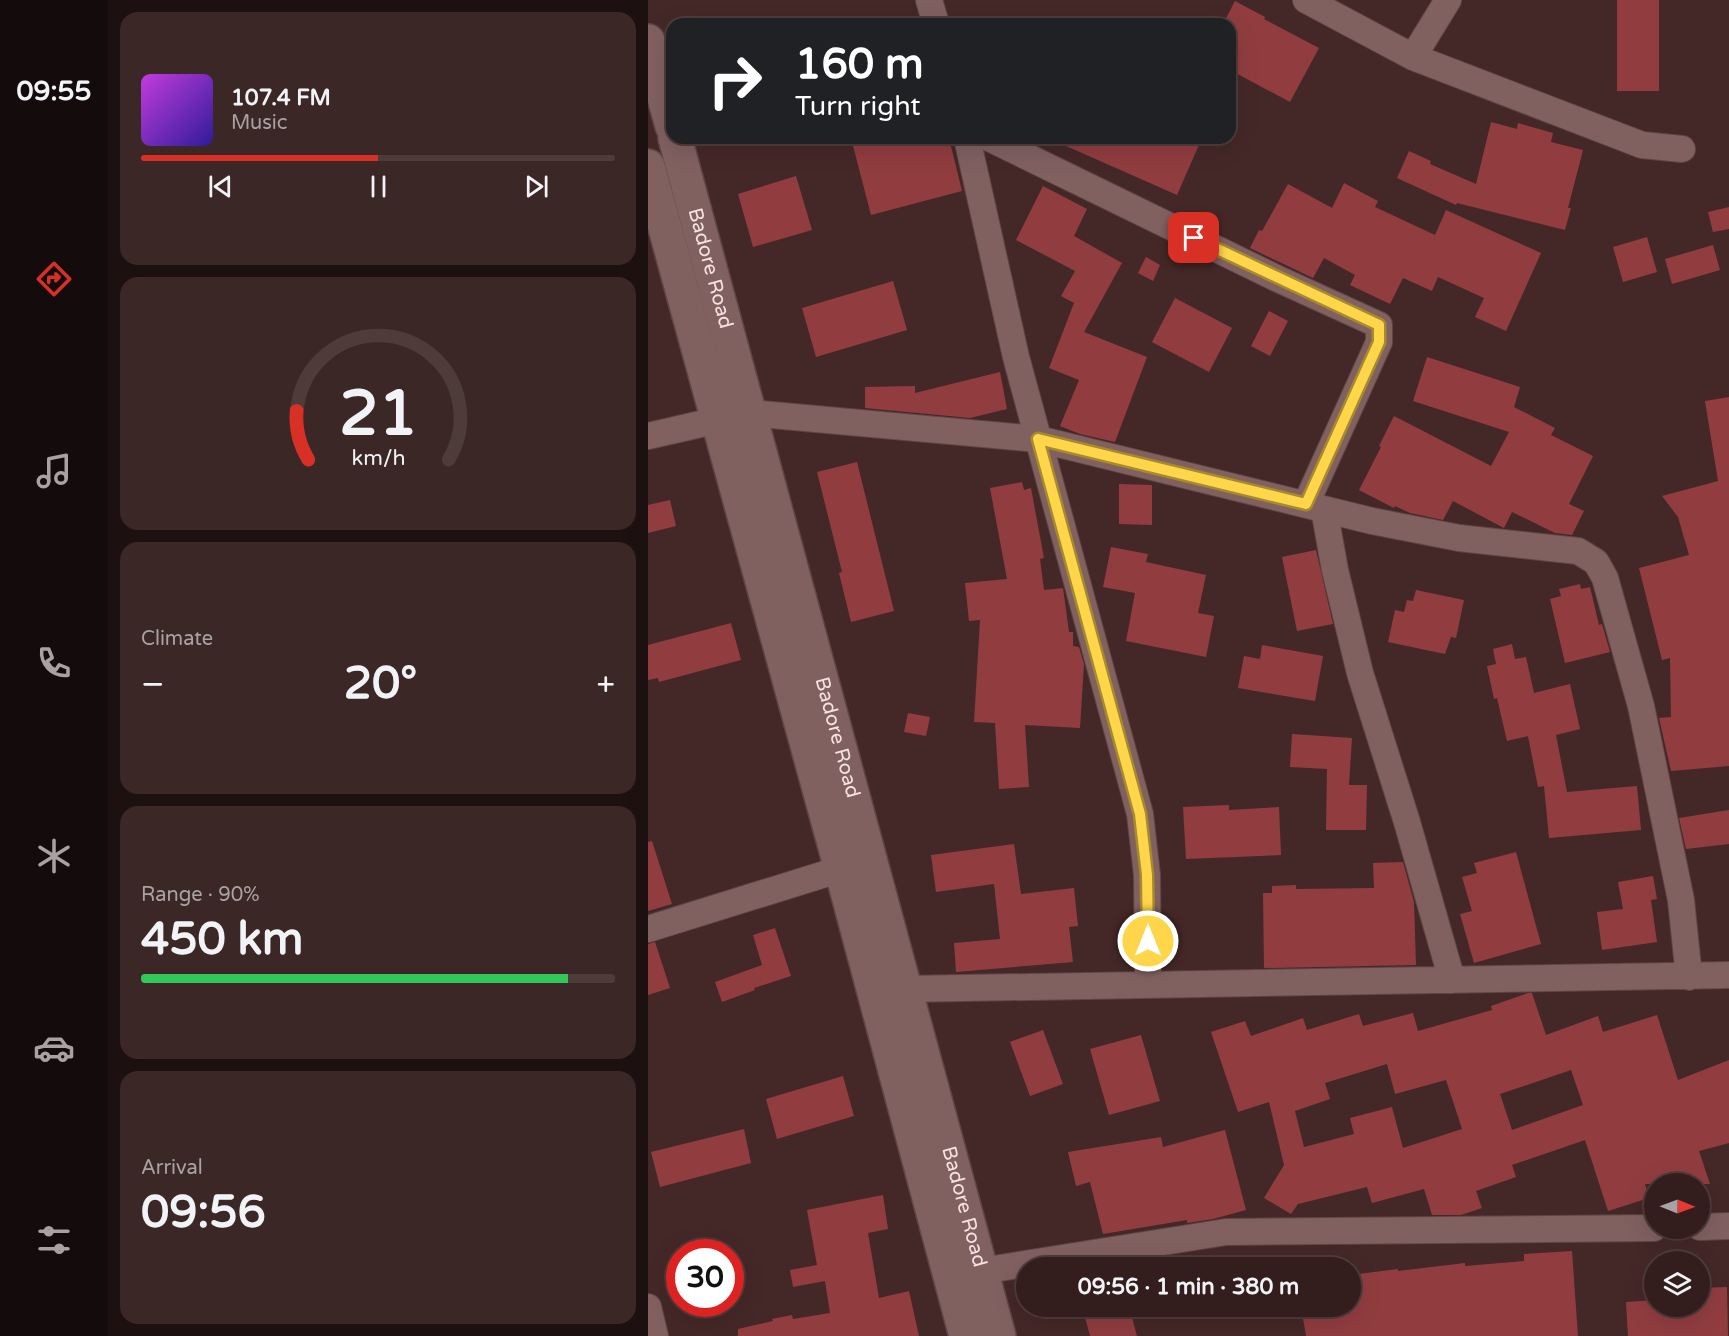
<!DOCTYPE html>
<html lang="en">
<head>
<meta charset="utf-8">
<style>
  :root { --surface:#331e1d; --page:#3b2726; --text:#f1f3f6; --muted:#a9a2a4; --line:#4e3c3b; --accent:#d93025 }
  body { margin:0; font-family:"Varela Round",sans-serif; background:var(--page); color:var(--text); height:100vh; display:flex; flex-direction:column; font-size:22px; white-space:nowrap }
  * { box-sizing:border-box; margin:0 }
  p { font-size:20px; color:var(--muted) }
  .icon { flex:none; width:33px; height:33px; fill:none; stroke:currentColor; stroke-width:2; stroke-linecap:round; stroke-linejoin:round }
  .map { position:relative; flex:1; overflow:hidden }
  .side { display:flex; flex-direction:column; gap:12px; padding:12px; background:#1c1010; width:540px }
  .side>* { flex:none }
  .top-card { position:absolute; left:18px; top:18px; width:570px; height:126px; border-radius:18px; box-shadow:0 6px 24px #0002,0 0 0 2px var(--line); background:#202124; color:#fff; overflow:hidden }
  .needle { width:39px; rotate:91deg }
  .buttons { position:absolute; left:996px; top:1173px; display:grid; gap:12px }
  .buttons a { display:grid; place-items:center; width:66px; height:66px; border-radius:50%; background:var(--surface); box-shadow:0 6px 24px #0002,0 0 0 2px var(--line); font-size:30px }
  .speed { position:absolute; left:18px; top:1239px; display:flex; gap:12px; font-size:30px; font-weight:700; text-align:center }
  .speed>* { display:grid; place-content:center; width:78px; height:78px; border-radius:50%; background:var(--surface); box-shadow:0 6px 24px #0002,0 0 0 2px var(--line); line-height:1 }
  .speed .limit { border:9px solid #d22; background:#fff; color:#111 }
  .pin { position:absolute; display:grid; place-items:center; width:51px; height:51px; color:#fff; margin:-26px; border-radius:12px; box-shadow:0 3px 9px #0006 }
  .me { position:absolute; width:66px; margin:-33px; rotate:0deg; stroke-linejoin:round; filter:drop-shadow(0 0 4px #0008) }
  .turn { display:flex; align-items:center; gap:21px; height:126px; padding:0 30px; font-size:27px }
  .turn .icon { width:78px; height:78px; stroke-width:2.5 }
  .turn b { display:block; font-size:42px; line-height:51px }
  .big { font-size:45px; font-weight:700; line-height:1.1 }
  .side .widget { flex:1; display:flex; flex-direction:column; justify-content:center; gap:9px; min-width:0; padding:0 21px; border-radius:18px; background:var(--page) }
  .side .dial { align-items:center; gap:0 }
  .dial svg { height:156px; overflow:visible; fill:none; stroke:var(--line); stroke-width:7; stroke-linecap:round; text-anchor:middle }
  .dial text { fill:var(--text); stroke:none }
  .song { display:flex; align-items:center; gap:18px }
  .cover { width:72px; height:72px; border-radius:9px; background:linear-gradient(135deg,hsl(290 70% 55%),hsl(250 70% 35%)) }
  .played { height:6px; border-radius:3px; background:linear-gradient(90deg,var(--accent) 50%,var(--line) 50%) }
  .keys { display:flex; justify-content:space-around; direction:ltr }
  .heat { display:flex; justify-content:space-between; align-items:center; font-size:33px; direction:ltr }
  .charge { height:9px; border-radius:4px; background:linear-gradient(90deg,#34c759 90%,var(--line) 0) }
  .trip { position:absolute; left:368px; top:1257px; width:345px; height:60px; border-radius:30px; background:var(--surface); box-shadow:0 6px 24px #0002,0 0 0 2px var(--line); font-weight:700; line-height:60px; text-align:center }
  main { display:flex; flex:1; min-height:0 }
  .menu { display:flex; flex-direction:column; width:108px; justify-content:space-around; align-items:center; background:#140c0c; color:var(--muted) }
  .menu .icon { width:42px; height:42px }
  .menu .active { color:var(--accent) }
  .menu b { font-size:27px; color:var(--text) }
  .map>svg:first-child { display:block }
  .building { fill:#913d40; fill-rule:evenodd }
  .lines { fill:none; stroke-linecap:round; stroke-linejoin:round }
  .minor-casing { stroke:#5e4646; stroke-width:28 }
  .secondary-casing { stroke:#5e4646; stroke-width:36 }
  .minor { stroke:#816060; stroke-width:26 }
  .secondary { stroke:#816060; stroke-width:33 }
  .route-casing { stroke:#a68a30; stroke-width:15 }
  .route { stroke:#ffd54a; stroke-width:10 }
  .labels { text-anchor:middle; dominant-baseline:central; stroke-width:6; stroke-linejoin:round; paint-order:stroke }
  .street-label { font-size:20px; fill:#f5e1e1; stroke:#211514 }
</style>
</head>
<body>
<main>
<nav class="menu">
<b>09:55</b>
<svg class="icon active" aria-label="directions" viewBox="0 0 24 24"><path d="M12 3l9 9-9 9-9-9zM9 14v-3h6M13 9l2 2-2 2"/></svg>
<svg class="icon" aria-label="music" viewBox="0 0 24 24"><path d="M9 18V5l10-2v13"/><circle cx="6" cy="18" r="3"/><circle cx="16" cy="16" r="3"/></svg>
<svg class="icon" aria-label="phone" viewBox="0 0 24 24"><path d="M5 4h4l2 5-3 2q2 4 5 5l2-3 5 2v4C11 20 4 13 5 4z"/></svg>
<svg class="icon" aria-label="climate" viewBox="0 0 24 24"><path d="M12 3v18M4 7l16 10M4 17L20 7"/></svg>
<svg class="icon" aria-label="car" viewBox="0 0 24 24"><path d="M5 17H2v-5l4-1 3-4h7l3 4 3 1v5h-3M9 17h6M6 11h13"/><circle cx="7" cy="17" r="2"/><circle cx="17" cy="17" r="2"/></svg>
<svg class="icon" aria-label="filters" viewBox="0 0 24 24"><path d="M4 7h16M4 17h16"/><circle cx="9" cy="7" r="2"/><circle cx="15" cy="17" r="2"/></svg>
</nav>
<section class="side">
<div class="widget">
<div class="song"><i class="cover"></i><div><b>107.4 FM</b><p>Music</p></div></div>
<div class="played"></div>
<div class="keys"><svg class="icon" aria-label="previous" viewBox="0 0 24 24"><path d="M18 5L8 12l10 7zM5 5v14"/></svg><svg class="icon" aria-label="pause" viewBox="0 0 24 24"><path d="M8 5v14M16 5v14"/></svg><svg class="icon" aria-label="next" viewBox="0 0 24 24"><path d="M6 5l10 7-10 7zM19 5v14"/></svg></div>
</div>
<div class="widget dial"><svg viewBox="0 0 100 80">
<path d="M14 69A42 42 0 1 1 86 69"/>
<path d="M14 69A42 42 0 0 1 8 44" stroke="#d93025"/>
<text x="50" y="56" font-size="32" font-weight="700">21</text>
<text x="50" y="72" font-size="11">km/h</text>
</svg></div>
<div class="widget"><p>Climate</p>
<div class="heat"><a>−</a><b class="big">20°</b><a>+</a></div>
</div>
<div class="widget"><p>Range · 90%</p><b class="big">450 km</b><div class="charge"></div></div>
<div class="widget"><p>Arrival</p><b class="big">09:56</b></div>
</section>
<div class="map">
<svg width="1081" height="1336" viewBox="0 0 1081 1336">
  <rect width="100%" height="100%" fill="#442827"/>
  <path class="building" d="M969,0h42v91h-42z
    M587,1l30,16 -1,2 55,29 -29,54 -60,-32v-46h-7z
    M843,122l26,7 1,-6 35,10 -2,9 32,8 -15,58h3l-6,22 -108,-27 -1,2 -59,-27 12,-27 22,10 -1,3 46,20z
    M203,138h98l13,53 -91,24z
    M400,138h154l-25,57z
    M148,176l16,54 -59,17 -15,-53z
    M696,183l34,18 -3,6 60,28 11,-25 95,43 -35,78 -31,-14 9,-19 -46,-21 -6,14 -29,-13 -13,26 -40,-19 5,-10 -31,-17 -11,20 -63,-30 9,-18 3,1 26,-47 44,24z
    M395,186l44,23 -13,27 48,27 -38,69 63,25 -32,85 -35,-8 -20,-8 19,-46 -30,-12 25,-65 -13,-7 14,-25 -59,-31z
    M1081,207v22l-16,3 -5,-20z
    M999,237l10,35 -34,10 -10,-35z
    M1065,245l7,25 -48,14 -7,-25z
    M498,257l14,8 -7,16 -15,-8z
    M245,281l14,49 -91,27 -14,-49z
    M527,298l57,30 -23,44 -57,-30z
    M621,311l19,10 -18,35 -19,-10z
    M779,357l93,30 -6,20 41,21 -4,7 42,21 -24,48 15,7 -12,24 -17,-2 -43,-21 -8,16 -51,-27 -10,19 -33,-7 -15,-7 -1,2 -35,-18 22,-43 -2,-1 15,-30 97,50 18,-34 -96,-31z
    M352,372l7,37 -37,9 -105,-10v-21l50,-1v7z
    M1081,397v369l-58,5 -12,-53 12,-1 -1,-59 -8,2 -23,-92 50,-13 -11,-38 -16,-21 56,-15 -13,-80z
    M209,462l37,149 -43,11 -12,-49 3,-1 -25,-100z
    M374,482l2,8 7,-2 13,70 -4,1 4,31 19,-2 6,44h4v14l6,1 5,17 -4,64 -55,-3 4,62 -30,2 -4,-66 -21,-1 6,-102 -11,1 -4,-38 42,-4 -17,-91z
    M471,484l33,1v40l-33,-1z
    M22,500l6,26 -28,7v-28z
    M463,547l37,7 -2,8 60,13 -8,38 16,3 -8,41 -80,-16 9,-48 -32,-6z
    M668,550l17,74 -36,7 -15,-74z
    M932,584l1,5 9,-2 9,38 3,-1 8,28 -45,11 -15,-64 11,-3 -2,-7z
    M768,590l48,10 -8,38 -5,-1 -6,17 -57,-12 7,-32 9,2 3,-12 6,1z
    M83,623l10,37 -82,22 -1,-4 -10,2v-35z
    M864,644l3,15 11,-2 8,36 36,-9 10,45 -24,6 11,57 70,-6 4,44 -92,8 -5,-52 -6,1 -10,-51 -21,5 -10,-43 -3,1 -7,-33 9,-2 -3,-15z
    M614,645l61,11 -8,45 -77,-13 6,-32 16,3z
    M260,713l22,4 -4,19 -22,-4z
    M644,734l60,4 -3,47h18l-1,45h-40l1,-61 -37,-2z
    M581,805v5l50,-3 2,48 -95,4 -3,-52z
    M1081,810v34l-43,5 -7,-31z
    M4,841l20,63 -24,7v-69z
    M366,844l7,50 53,-6 4,38 -9,1 4,35 -117,10 -2,-29 46,-4 -6,-55 -58,8 -5,-37z
    M868,852l25,92 -67,19 -14,-49 12,-3 -10,-34 15,-4 -3,-10z
    M755,862l11,40 2,63 -152,3 -1,-75h9v-7l24,-1v4l78,-1 -1,-25z
    M1005,876l4,23 -6,1 6,42 -55,8 -5,-38 26,-3 -5,-27z
    M127,928l16,48 -37,12 1,2 -33,12 -7,-20 47,-17 -9,-30z
    M7,942l15,46 -22,7v-51z
    M880,993h4l14,42 52,-19 5,16 54,-17 21,65 51,-20v83l-30,8 11,33h-65l4,14 -41,13 -23,-71 -73,25 4,12 -40,14 6,17 -21,7h-29l-8,-26 -52,14 -5,-16 -69,17 -7,10 -27,-16 20,-33 -15,-63 -31,10 -27,-80 34,-11 6,15 52,-18 4,12 52,-16 4,12 50,-13 5,18 74,-21 -1,-4zM739,1064l8,30 51,-14 16,49 -59,19 -11,-41 -42,11 4,16 -50,13 -9,-36 35,-12 -5,-16zM923,1070l12,35 -71,25 -12,-36z
    M395,1030l20,54 -33,12 -20,-54z
    M493,1035l19,66 -51,14 -19,-66z
    M195,1076l11,40 -77,23 -11,-40z
    M96,1129l7,34 -91,24 -9,-35z
    M577,1130l21,80 -33,9 -26,4v-3l-84,14 -13,-52 -14,4 -8,-34 93,-15 2,10z
    M235,1195l5,34 -20,4 11,65 30,-7 10,45h-181v-7l35,-8 -1,-2 20,-4 1,4 37,-6 -5,-32 -32,6 -3,-17 27,-5 -10,-55z
    M924,1251l6,85h-272l-5,-30h49v-31l48,-6v2l67,-8v3l59,-5v-7z
    M1079,1287l1,49h-100l-2,-34 28,-2v6h46v-18z
    M434,1306h47l8,30h-47z"/>
  <g class="lines">
    <g class="minor-casing">
      <path id="minor" d="M281,0l7,24
        M658,0l107,57 229,88 40,4
        M765,57l35,-57
        M319,138l49,219 124,457 7,61 1,109
        M341,138l287,140 103,47v17l-73,162
        M102,413l288,26 334,82 87,17 119,13 18,11 9,16 36,128 40,194 8,77
        M0,436l70,-16
        M676,509l11,61 25,103 47,149 45,158
        M0,929l193,-60
        M258,989l823,-14
        M1052,1227l29,-1
        M333,1271l245,-39 428,-4
        M0,1307l7,29"/>
    </g>
    <g class="secondary-casing">
      <g id="secondary">
        <path d="M0,41l24,85"/>
        <path id="s1" d="M27,138l324,1198"/>
        <path d="M0,166l193,703 125,467"/>
      </g>
    </g>
    <use href="#minor" class="minor"/>
    <use href="#secondary" class="secondary"/>
  </g>
  <g class="lines">
    <g class="route-casing">
      <path id="route" d="M500,941l-1,-66 -7,-61 -102,-375 268,65 73,-162v-17l-185,-87"/>
    </g>
    <use href="#route" class="route"/>
  </g>
  <g class="labels">
    <g class="street-label">
      <text stroke="none"><textPath href="#s1" startOffset="135">Badore Road</textPath></text>
      <text stroke="none"><textPath href="#s1" startOffset="621">Badore Road</textPath></text>
      <text stroke="none"><textPath href="#s1" startOffset="1107">Badore Road</textPath></text>
    </g>
  </g>
</svg>
<div class="buttons">
<a><svg class="needle" viewBox="-14 -14 28 28"><path d="M0-13l5 13h-10z" fill="#e53935"/><path d="M0 13l5-13h-10z" fill="#a9a2a4"/></svg></a>
<a><svg class="icon" aria-label="layers" viewBox="0 0 24 24"><path d="M12 4l9 5-9 5-9-5zM3 14l9 5 9-5"/></svg></a>
</div>
<div class="speed"><div class="limit">30</div></div>
<div class="pin" style="left:546px;top:238px;background:#d93025"><svg class="icon" aria-label="arrive" viewBox="0 0 24 24"><path d="M6 21V4h12l-3 4 3 4H6"/></svg></div>
<svg class="me" style="left:500px;top:941px" viewBox="-20 -20 40 40"><circle r="17" fill="#ffd54a" stroke="#fff" stroke-width="3"/><path d="M0-11L8 9 0 5-8 9z" fill="#fff"/></svg>
<div class="trip">09:56 · 1 min · 380 m</div>
<div class="top-card">
<div class="turn"><svg class="icon" aria-label="right" viewBox="0 0 24 24"><path d="M7 20v-9h11M14 6l5 5-5 5"/></svg><div><b>160 m</b>Turn right</div></div>
</div>
</div>
</main>
</body>
</html>
